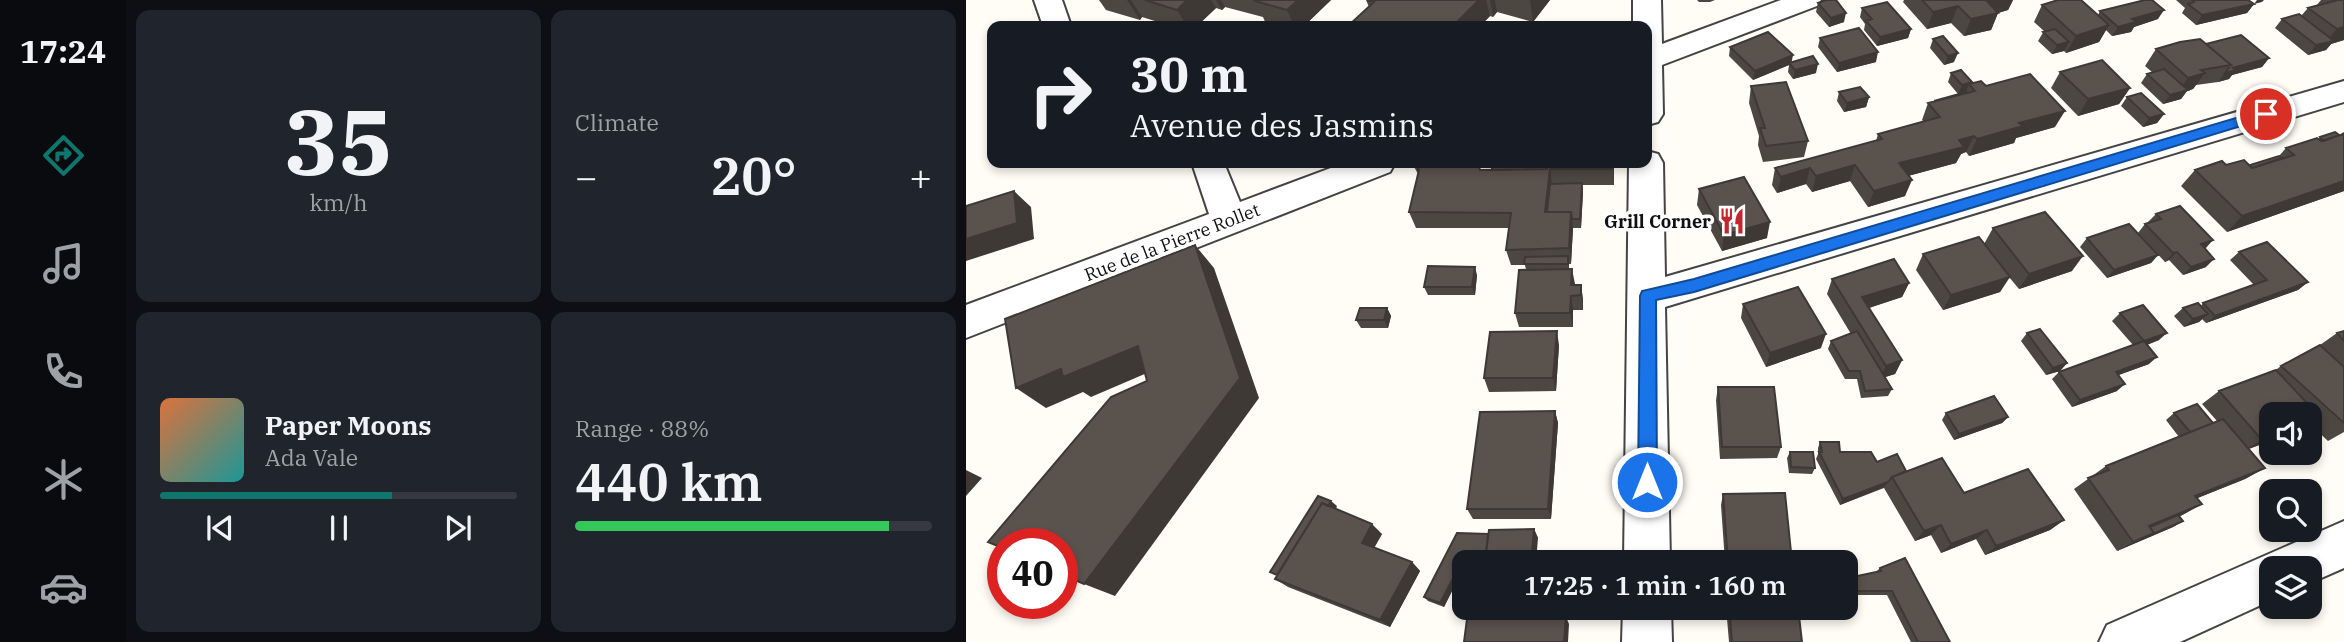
<!DOCTYPE html>
<html lang="en">
<head>
<meta charset="utf-8">
<style>
  :root { --surface:#171b24; --page:#20242c; --text:#f1f3f6; --muted:#9ea1a6; --line:#363941; --accent:#0f766e }
  body { margin:0; font-family:"IBM Plex Serif",serif; background:var(--page); color:var(--text); height:100vh; display:flex; flex-direction:column; font-size:26px; white-space:nowrap }
  * { box-sizing:border-box; margin:0 }
  p { font-size:23px; color:var(--muted) }
  .icon { flex:none; width:38px; height:38px; fill:none; stroke:currentColor; stroke-width:2; stroke-linecap:round; stroke-linejoin:round }
  .map { position:relative; flex:1; overflow:hidden }
  .panel { display:flex; flex-direction:column; gap:10px; padding:10px; background:#0d0f14; width:840px }
  .panel>* { flex:none }
  .banner { position:absolute; left:21px; top:21px; width:665px; height:147px; border-radius:14px; box-shadow:0 4px 10px #0003; background:#171b24; color:var(--text); overflow:hidden }
  .buttons { position:absolute; left:1293px; top:402px; display:grid; gap:14px }
  .buttons a { display:grid; place-items:center; width:63px; height:63px; border-radius:14px; background:var(--surface); box-shadow:0 4px 10px #0003; font-size:35px }
  .speed { position:absolute; left:21px; top:528px; display:flex; gap:14px; font-size:35px; font-weight:700; text-align:center }
  .speed>* { display:grid; place-content:center; width:91px; height:91px; border-radius:50%; background:var(--surface); box-shadow:0 4px 10px #0003; line-height:1 }
  .speed .limit { border:10px solid #d22; background:#fff; color:#111 }
  .pin { position:absolute; display:grid; place-items:center; width:60px; height:60px; color:#fff; margin:-30px; border:4px solid #fff; border-radius:50%; box-shadow:0 2px 7px #0007 }
  .me { position:absolute; width:77px; margin:-38px; rotate:0deg; stroke-linejoin:round; filter:drop-shadow(0 0 5px #0008) }
  .turn { display:flex; align-items:center; gap:24px; height:147px; padding:0 28px; font-size:32px }
  .turn .icon { width:91px; height:91px; stroke-width:2.5 }
  .turn b { display:block; font-size:49px; line-height:60px }
  .big { font-size:52px; font-weight:600; line-height:1.1 }
  .panel .card { flex:1; display:flex; flex-direction:column; justify-content:center; gap:10px; min-width:0; padding:0 24px; border-radius:14px; background:var(--page) }
  .panel .dial { align-items:center; gap:0 }
  .dial b { font-size:91px; line-height:1 }
  .song { display:flex; align-items:center; gap:21px }
  .cover { width:84px; height:84px; border-radius:10px; background:linear-gradient(135deg,hsl(20 70% 55%),hsl(180 70% 35%)) }
  .played { height:7px; border-radius:4px; background:linear-gradient(90deg,var(--accent) 65%,var(--line) 65%) }
  .keys { display:flex; justify-content:space-around; direction:ltr }
  .heat { display:flex; justify-content:space-between; align-items:center; font-size:38px; direction:ltr }
  .charge { height:10px; border-radius:5px; background:linear-gradient(90deg,#34c759 88%,var(--line) 0) }
  .panel .tiles { flex:1; display:grid; gap:10px; grid-template-columns:repeat(2,1fr) }
  .trip { position:absolute; left:486px; top:550px; width:406px; height:70px; border-radius:14px; background:var(--surface); box-shadow:0 4px 10px #0003; font-weight:600; line-height:70px; text-align:center }
  main { display:flex; flex:1; min-height:0 }
  .menu { display:flex; flex-direction:column; width:126px; justify-content:space-around; align-items:center; background:#090b0e; color:var(--muted) }
  .menu .icon { width:49px; height:49px }
  .menu .current { color:var(--accent) }
  .menu b { font-size:32px; color:var(--text) }
  .map>svg:first-child { display:block }
  .lines { fill:none; stroke-linecap:round; stroke-linejoin:round }
  .minor-casing { stroke:#444; stroke-width:4 }
  .minor { fill:#fff; fill-rule:evenodd }
  .wall { fill:#4d4742 }
  .shaded-wall { fill:#3f3936 }
  .building { fill:#5a524d; stroke:#3f3936; stroke-width:2 }
  .route { fill:#1a73e8; stroke:#114b97; stroke-width:2 }
  .labels { text-anchor:middle; dominant-baseline:central; stroke-width:7; stroke-linejoin:round; paint-order:stroke }
  .poi-label { font-size:18px; font-weight:bold; fill:#111; stroke:#fff; text-anchor:end }
  .street-label { font-size:18px; fill:#111; stroke:#fff }
</style>
</head>
<body>
<main>
<nav class="menu">
<b>17:24</b>
<svg class="icon current" aria-label="directions" viewBox="0 0 24 24"><path d="M12 3l9 9-9 9-9-9zM9 14v-3h6M13 9l2 2-2 2"/></svg>
<svg class="icon" aria-label="music" viewBox="0 0 24 24"><path d="M9 18V5l10-2v13"/><circle cx="6" cy="18" r="3"/><circle cx="16" cy="16" r="3"/></svg>
<svg class="icon" aria-label="phone" viewBox="0 0 24 24"><path d="M5 4h4l2 5-3 2q2 4 5 5l2-3 5 2v4C11 20 4 13 5 4z"/></svg>
<svg class="icon" aria-label="climate" viewBox="0 0 24 24"><path d="M12 3v18M4 7l16 10M4 17L20 7"/></svg>
<svg class="icon" aria-label="car" viewBox="0 0 24 24"><path d="M5 17H2v-5l4-1 3-4h7l3 4 3 1v5h-3M9 17h6M6 11h13"/><circle cx="7" cy="17" r="2"/><circle cx="17" cy="17" r="2"/></svg>
</nav>
<section class="panel">
<div class="tiles">
<div class="card dial"><b>35</b><p>km/h</p></div>
<div class="card"><p>Climate</p>
<div class="heat"><a>−</a><b class="big">20°</b><a>+</a></div>
</div>
<div class="card">
<div class="song"><i class="cover"></i><div><b>Paper Moons</b><p>Ada Vale</p></div></div>
<div class="played"></div>
<div class="keys"><svg class="icon" aria-label="previous" viewBox="0 0 24 24"><path d="M18 5L8 12l10 7zM5 5v14"/></svg><svg class="icon" aria-label="pause" viewBox="0 0 24 24"><path d="M8 5v14M16 5v14"/></svg><svg class="icon" aria-label="next" viewBox="0 0 24 24"><path d="M6 5l10 7-10 7zM19 5v14"/></svg></div>
</div>
<div class="card"><p>Range · 88%</p><b class="big">440 km</b><div class="charge"></div></div>
</div>
</section>
<div class="map">
<svg width="1378" height="642" viewBox="0 0 1378 642">
  <rect width="100%" height="100%" fill="#fffdf5"/>
  <g class="lines">
    <g class="minor-casing">
      <path id="minor" d="M68,0h28l9,26h-28z
        M667,0h28l1,44 119,-44h40l-4,6 -155,59 1,49 -5,8 -11,3v-99h-14z
        M1378,81v21l-679,205 5,255h-46l5,-399h18v-12l11,3 5,9 2,114z
        M226,163h32l16,39 104,-39h51l-5,9 -424,166v-33l243,-91z
        M1378,521v47l-34,15v-14h-38v31l-92,42h-81l8,-17z
        M657,607h48l1,35h-50z"/>
    </g>
    <use href="#minor" class="minor"/>
  </g>
  <path class="wall" d="M133,0h232l-27,26h-30l-8,-2 -3,-7 -38,-10 -3,3 -6,-2 -19,18h-26l-29,-9 -2,3 -34,-10z
    M400,0h184l-17,22 -36,-10 -4,5 -3,-1 -10,10h-132l21,-19z
    M731,0h18l-5,2h-11z
    M938,0h109l-5,10 -10,3 -7,17 -27,6 -13,-13 -24,6 -24,-27z
    M1210,0h72l6,4 -7,9 -51,12 -14,-12 3,-5z
    M1355,0h23v40l-13,4 -5,6 -18,5 -33,-27 7,-9 19,-3 7,-8 8,-2z
    M1116,1l16,14 2,-4 58,8 -24,8 -3,5 -19,4 -6,-6 -7,12 -33,11 -2,-2 -12,3 -14,-13 6,-10 -10,-9 8,-17z
    M852,3l26,19 -15,5 -13,-15z
    M896,8l49,21 -3,9 -31,8 -13,-16 1,-6 -5,-7z
    M854,38l56,24 -39,10 -19,-25z
    M967,39l21,23 -10,3 -14,-17z
    M1240,44l63,14 -7,9 -30,8 -3,4 -11,3 -22,3 -3,4 -6,2 -6,8 -18,5 -22,-21 6,-9 5,-2 -7,-6 11,-17z
    M764,47l61,15 25,11 -23,6 -5,-7 1,-7 -36,15 -24,-24z
    M1094,72l70,16 -11,16 -41,12 -27,-28z
    M985,73l20,11 15,2 69,41 -39,11 -2,5 -45,13 -3,-4 -5,2 -5,9 -48,13 -3,20 -37,11 -18,-26 -38,11 -6,-8 -29,9 -5,-8 3,-17 101,-27 2,-7 46,-12 -2,-2 6,-17 30,-9 -10,-12z
    M785,86l57,55 -4,16 -41,5 -5,-17 1,-9 -10,-33z
    M873,92l30,5 -3,10 -22,5 -7,-11z
    M1161,97l37,17 -7,9 -14,4 -22,-21z
    M1378,132v59l-117,41 -46,-46 14,-16 31,-5h24l29,-9 7,-8 32,-9 2,-2 19,-2z
    M446,163h66l2,7 134,-1v16h-32l1,7 -2,36h-8l-2,36h-2v5l6,16h6l2,15v10h-10v17h-54l-4,-14 11,-43 -1,-5h-14l-5,-15 3,-22h-93l-7,-16 9,-38z
    M733,189l68,49 -45,13 -25,-46z
    M1190,214l49,34 1,19 -23,8 -14,-15 -4,2 -27,-29 7,-9 4,-1 -1,-1z
    M1027,228l79,43 -53,18 -10,-12 -9,15 -57,18 -27,-40 7,-16 61,-10z
    M1121,238l71,17 -7,8 -44,15 -27,-31z
    M1273,252l69,30 -10,8 -92,33 -4,-4 -3,3 -15,5 -10,-11 9,-8 18,-2 2,-3 51,-18 -24,-25z
    M511,275l-2,20h-47l-4,-8z
    M866,279l77,4 -7,14 -33,11 33,52 -7,14 -10,3 7,12 -4,7 -27,2 -4,-19h-12l-17,-30 3,-8 20,-7 -24,-40z
    M777,304l78,44 -55,19 -25,-49z
    M421,308l4,8 -3,12h-27l-5,-8z
    M1154,313l39,27 -12,5 2,19 -31,11 -1,16 -45,16 -20,-28 7,-7 74,-27 -21,-24z
    M1378,331v101l-16,9 -18,-17v-9h-38v30l-7,2 -3,-3 -13,5 16,19 -20,11 -48,19 5,6 -23,13 4,4 -10,6 -56,24 -43,-62 32,-23 73,-29 -13,-17 8,-7 39,10 4,-2 -15,-17 17,-13 54,-19 8,-6 39,-21 17,-12z
    M1061,333l40,30 -7,8 -14,4 -25,-34z
    M593,345l-3,46 -67,1 -5,-14z
    M752,387l63,60 -4,11 -57,1 -4,-59z
    M589,411l3,12 -7,96h-78l-6,-10z
    M980,413l62,4 -6,6 -48,17 -12,-20z
    M854,442l20,10 67,19 57,22 100,27 -14,10 -65,25 -9,-16 -35,14 -10,-18 -16,6 -31,-53 -44,17 -24,-46 2,-5v-6z
    M824,452l25,16 -3,6 -23,-1 -2,-15z
    M757,494l69,68h-67l-4,-57z
    M371,506l-1,3 46,25 -8,13 38,15 8,9 -30,56 -102,-40 -13,-8 2,-3 -7,-4z
    M568,529l4,9 -73,24v11l-3,-2 -18,36 -16,-6 -4,-4 64,-63z
    M914,568l70,74h-39l-24,-47h-37l-4,-9v-6l2,-2 28,-6z
    M760,607h72l4,35h-73z"/>
  <path class="shaded-wall" d="M161,0h4l11,17 -2,3z
    M221,0h24l5,8 -19,18h-10l-10,-16z
    M250,0h5l4,7 -3,3z
    M332,0h33l-27,26h-10l-7,-16z
    M513,0h7l4,16 -10,10h-25z
    M524,0h5l2,12 -4,5z
    M564,0h20l-17,22z
    M1020,0h27l-5,10 -10,3 -7,17 -27,6 7,-17z
    M1291,0h7l-2,2 -8,2z
    M1288,4l-7,9 -51,12 6,-10z
    M992,6l-7,17 -24,6 6,-17z
    M1198,10l-6,9 -24,8 -3,5 -19,4 6,-9 14,-8z
    M880,13l-2,9 -15,5 2,-9z
    M1143,25l-10,17 -33,11 10,-17z
    M1378,27v13l-13,4 -5,6 -18,5 8,-10 9,-2 12,-14z
    M945,29l-3,9 -31,8 3,-9z
    M1103,42l-5,9 -12,3 5,-9z
    M912,52l-2,10 -39,10 2,-9z
    M992,53l-4,9 -10,3 4,-9z
    M827,55l-2,10 -2,-2v2l-36,15 2,-9z
    M1303,58l-7,9 -30,8 -3,4 -11,3 7,-9 8,-5z
    M852,64l-2,9 -23,6 2,-9z
    M1239,73l-12,16 -6,2 -6,8 -18,5 7,-9 7,-2 11,-15z
    M1006,82l-2,3 -1,-1 -3,8 -8,2 4,-9z
    M1164,88l-11,16 -41,12 10,-17z
    M903,97l-3,10 -22,5 3,-9z
    M1099,111l-10,16 -39,11 -2,5 -45,13 8,-17 42,-16z
    M1198,114l-7,9 -14,4 6,-9z
    M1008,136l-8,16 -5,2 -5,9 -63,17 6,-17 60,-23z
    M647,163h1v22z
    M889,165l-5,16 -38,11 4,-16z
    M844,168l-4,16 -29,9 4,-16z
    M584,169l2,16 -5,34 -2,-7z
    M946,180l-7,16 -37,11 6,-16z
    M1378,181v10l-117,41 15,-16z
    M616,183l1,9 -2,36 -1,-9z
    M48,191l17,16 3,32 -68,22v-22z
    M605,212l2,16 -2,36 -2,-16z
    M804,222l-3,16 -45,13 2,-16z
    M1247,240l-8,9 -4,-5z
    M229,245l19,23 45,130 -144,198 -31,-12z
    M1211,252l-8,8 -4,2 8,-9z
    M1192,255l-7,8 -44,15 7,-8z
    M1117,256l-11,15 -53,18 10,-15z
    M1248,259l-8,8 -23,8 8,-8z
    M509,267l2,8 -2,20 -3,-8z
    M606,269l3,15 -1,12 -3,-11z
    M1044,277l-10,15 -57,18 8,-15z
    M1342,282l-10,8 -92,33 9,-7z
    M943,283l-7,14 -46,15 6,-15z
    M615,285l2,15v10l-2,-15z
    M605,296l2,14v17l-3,-14z
    M421,308l4,8 -3,12 -4,-8z
    M1242,314l-9,8 -15,5 9,-8z
    M591,331l2,14 -3,46 -3,-13z
    M1201,333l-8,7 -23,9 8,-8z
    M860,334l-5,14 -55,19 4,-14z
    M172,346l23,21 -70,30 -8,-5 -37,16 -30,-20 45,-19z
    M1191,357l-8,7 -41,15 8,-7z
    M936,360l-7,14 -16,5 7,-13z
    M1101,363l-7,8 -14,4 7,-7z
    M1159,384l-8,7 -45,16 8,-7z
    M589,411l3,12 -7,96 -3,-10z
    M1042,417l-6,6 -48,17 5,-6z
    M1306,436v3l-10,5 -20,7 20,-11z
    M1299,468l-20,11 -67,27 17,-10z
    M0,470l16,8 -16,18z
    M922,482l-4,5 -44,18 3,-6z
    M365,501l6,5 -46,77z
    M1236,504l-18,10 -42,18 7,-6z
    M1098,520l-14,10 -65,25 11,-9z
    M1217,521l-10,6 -56,24 16,-9z
    M406,524l10,10 -10,18 -10,-9z
    M975,525l-10,10 -16,6 9,-10z
    M568,529l4,9 -2,24h-5z
    M1021,530l-11,9 -35,14 10,-9z
    M446,562l8,9 -30,56 -10,-7z
    M493,567l3,4 -18,36 -4,-4z
    M561,607h5l-1,17 -5,-7z
    M600,617l3,7 -1,18h-4z"/>
  <path class="building" d="M179,0h42l-10,10z
    M291,0h41l-11,10 -32,-9z
    M401,0h112l-25,25 4,1h-110l26,-24z
    M860,0h10l10,13 -15,5 -13,-15z
    M956,0h64l12,13 -27,6 -13,-13 -25,6z
    M1092,0h23l28,25 -33,11 -34,-31z
    M1179,0h7l12,10 -32,9 4,3 -18,5 -18,-16z
    M1226,0h56l6,4 -52,11 -14,-11 6,-2z
    M1372,0h6v27l-7,2 -29,-21z
    M921,2l24,27 -31,8 -14,-16 6,-2 -10,-11z
    M1333,14l35,27 -18,4 -34,-26z
    M893,28l19,24 -39,11 -19,-25z
    M1089,29l14,13 -12,3 -14,-13z
    M802,32l25,23 -38,16 -25,-24z
    M1275,35l28,23 -36,10 3,2 -11,3 6,-8 -25,-21z
    M977,36l15,17 -10,3 -15,-17z
    M1234,39l31,26 -30,5 4,3 -17,5 -32,-29 24,-7z
    M847,56l5,8 -23,6 -6,-7z
    M1136,60l28,28 -42,11 -28,-27z
    M1198,69l24,21 -18,5 -23,-21z
    M995,70l11,12 -10,3 -11,-12z
    M1064,74l35,37 -46,12 4,3 -46,13 -3,-3 -15,4 5,7 -65,16 13,17 -38,11 -19,-26 -39,11 -6,-8 -29,9 -6,-9 107,-29 -4,-5 62,-17 -12,-14 47,-12 -6,-7 12,-3 5,5z
    M820,82l22,59 -42,5 -6,-18h5l-14,-42z
    M894,87l9,10 -22,6 -8,-11z
    M1000,92l1,1 -33,8z
    M1175,93l23,21 -15,4 -22,-21z
    M1369,132l4,3 -15,6 -4,-4z
    M1378,134v47l-102,35 -47,-46 27,-9 4,4 18,-5 8,8 42,-13 -8,-7 31,-10 4,3z
    M1313,156l3,2 -30,10 -2,-3z
    M449,163h63l2,7 67,-1v-6h66v6h-63l-5,43h26l-2,36 -63,2 5,-37 -102,-1 10,-42z
    M527,163h54v6l-55,1z
    M778,177l26,45 -46,13 -25,-46z
    M616,183l-2,36h-8l-1,-7h-24l3,-28z
    M48,191l3,32 -51,16v-33z
    M1214,206l33,34 -12,4 13,15 -23,8 -14,-15 -4,1 -28,-29 16,-5 -5,-5z
    M1079,212l38,44 -54,18 -36,-46z
    M1163,224l29,31 -44,15 -27,-32z
    M1013,237l31,40 -59,18 -28,-41z
    M1301,242l41,40 -93,34 -12,-13 64,-23 -28,-28z
    M229,245l45,133 -156,206 -22,-10v-30h-59v4l-15,-6 123,-145 36,-16 -9,-35 -75,31 -2,-8 -45,19 -11,-69z
    M602,256v8h-44l1,-7z
    M928,259l15,24 -47,14 40,63 -16,6 -54,-87z
    M462,266l47,1 -3,20h-48z
    M606,269l-1,16h10v10l-10,1 -1,17h-55l4,-43z
    M832,287l28,47 -56,19 -27,-49z
    M1232,303l10,11 -15,5 -10,-11z
    M1177,305l24,28 -23,8 -24,-28z
    M394,308h27l-3,12h-28z
    M1074,329l27,34 -14,5 -26,-35z
    M591,331l-4,47h-69l6,-46z
    M891,331l35,58 -27,2 -5,-20h-11l-18,-30z
    M1378,331v10l-7,-8z
    M1178,341l13,16 -41,15 9,12 -45,16 -21,-28z
    M1354,345l24,22v56l-63,-57z
    M1310,370l44,47 -10,4v-6h-38v21l-10,4 -43,-49z
    M752,387h56l7,60h-59z
    M1028,396l14,21 -49,17 -13,-21z
    M1231,404l16,19 -23,9 -16,-19z
    M589,411l-7,98h-81l13,-97z
    M1257,419l42,49 -70,28 7,8 -53,22 5,7 -21,9 -45,-64 21,-8 -3,-4z
    M854,442h19l1,10h31l6,10 20,-8 9,17 -14,6 -4,5 -45,17 -24,-47h3z
    M824,452h23l2,16 -24,-1z
    M976,458l22,35 64,-24 36,51 -68,26 -9,-16 -36,14 -10,-19 -17,6 -32,-54z
    M819,493l7,69h-64l-5,-68z
    M352,496l13,5 -3,5 -6,-3 -45,72 -7,-3z
    M356,503l50,21 -10,19 50,19 -32,58 -105,-41z
    M1212,515l5,6 -37,16 8,-4 -4,-6z
    M568,529l-3,33h-46l4,-32z
    M491,533l31,1 -3,28h-20v8l-6,-3 -19,36 -16,-6z
    M939,558l45,84h-32l-26,-51h-39l-5,-13 33,-7 -1,-3z
    M514,607h47l-1,10h40l-2,25h-100l3,-23h11z
    M763,607h69l4,35h-70z"/>
  <path class="route" d="M1300,109l6,5 -1,3 -577,175 -38,8 1,182 -3,6 -7,3 -6,-3 -3,-6 2,-186 2,-5 52,-12z"/>
  <defs>
    <g id="restaurant-bare" transform="scale(2.1)"><path d="M-5-6h1v4h1v-4h1v4h1v-4h1v5L-1.5 .5V6h-2V.5L-5-1ZM5-6V6H3V1.5H1.5Q1.5-4 5-6Z" fill="#c4262e" stroke="#fff" stroke-width="2.5" paint-order="stroke"/></g>
  </defs>
  <g fill-rule="evenodd">
    <use href="#restaurant-bare" x="766" y="221"/>
  </g>
  <g class="labels">
    <g class="poi-label">
      <text x="745" y="221">Grill Corner</text>
    </g>
    <g class="street-label">
      <text transform="translate(206 242) rotate(-21)">Rue de la Pierre Rollet</text>
    </g>
  </g>
</svg>
<div class="buttons">
<a><svg class="icon" aria-label="sound" viewBox="0 0 24 24"><path d="M4 9h4l5-4v14l-5-4H4zM17 9q2 3 0 6"/></svg></a>
<a><svg class="icon" aria-label="search" viewBox="0 0 24 24"><circle cx="10" cy="10" r="6"/><path d="M15 15l6 6"/></svg></a>
<a><svg class="icon" aria-label="layers" viewBox="0 0 24 24"><path d="M12 4l9 5-9 5-9-5zM3 14l9 5 9-5"/></svg></a>
</div>
<div class="speed"><div class="limit">40</div></div>
<div class="pin" style="left:1300px;top:114px;background:#d93025"><svg class="icon" aria-label="arrive" viewBox="0 0 24 24"><path d="M6 21V4h12l-3 4 3 4H6"/></svg></div>
<svg class="me" style="left:681px;top:482px" viewBox="-20 -20 40 40"><circle r="17" fill="#1a73e8" stroke="#fff" stroke-width="3"/><path d="M0-11L8 9 0 5-8 9z" fill="#fff"/></svg>
<div class="trip">17:25 · 1 min · 160 m</div>
<div class="banner">
<div class="turn"><svg class="icon" aria-label="right" viewBox="0 0 24 24"><path d="M7 20v-9h11M14 6l5 5-5 5"/></svg><div><b>30 m</b>Avenue des Jasmins</div></div>
</div>
</div>
</main>
</body>
</html>
